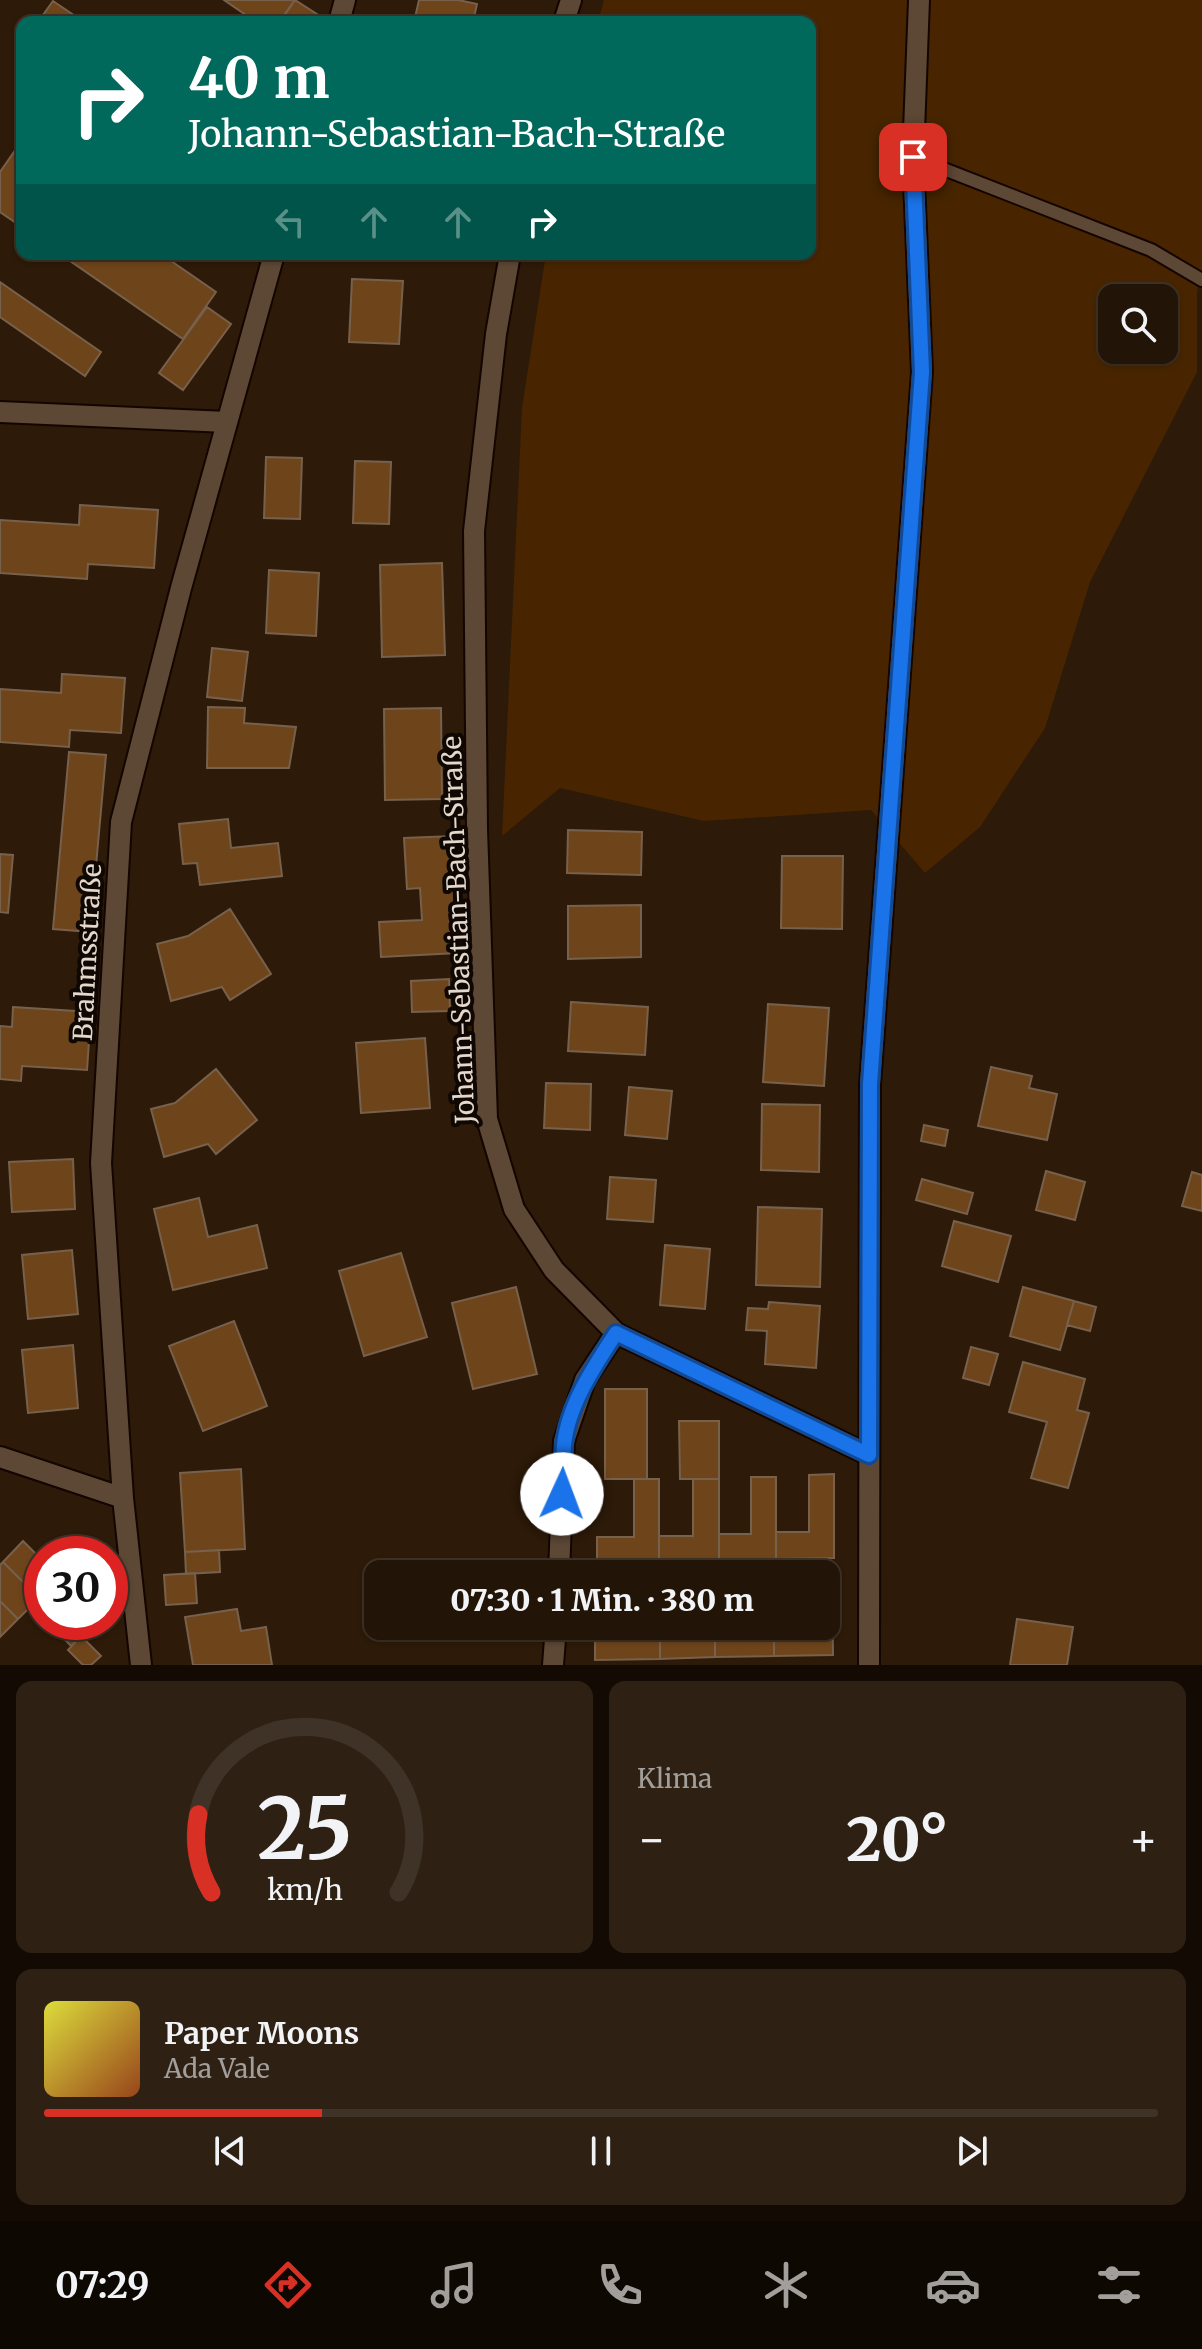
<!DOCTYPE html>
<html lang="de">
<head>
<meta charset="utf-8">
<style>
  :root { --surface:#221406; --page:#2e2114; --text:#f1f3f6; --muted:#a29e9b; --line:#3f3328; --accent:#d93025 }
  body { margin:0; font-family:Merriweather,serif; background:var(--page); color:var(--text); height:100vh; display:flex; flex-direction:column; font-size:30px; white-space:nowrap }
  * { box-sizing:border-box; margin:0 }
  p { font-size:26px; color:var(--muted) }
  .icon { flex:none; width:44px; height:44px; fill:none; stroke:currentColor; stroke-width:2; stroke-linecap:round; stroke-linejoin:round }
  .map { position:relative; height:1665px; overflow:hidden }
  .side { display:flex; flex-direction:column; gap:16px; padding:16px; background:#130b03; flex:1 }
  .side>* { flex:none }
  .banner { position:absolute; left:16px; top:16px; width:800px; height:244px; border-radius:16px; box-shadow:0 2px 6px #0004,0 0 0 2px var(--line); background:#00695c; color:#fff; overflow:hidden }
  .controls { position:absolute; left:1098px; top:284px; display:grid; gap:16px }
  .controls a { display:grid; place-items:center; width:80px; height:80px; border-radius:16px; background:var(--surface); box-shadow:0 2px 6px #0004,0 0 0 2px var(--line); font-size:40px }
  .speed { position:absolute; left:24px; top:1536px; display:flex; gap:16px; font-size:40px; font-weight:700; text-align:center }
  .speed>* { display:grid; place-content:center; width:104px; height:104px; border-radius:50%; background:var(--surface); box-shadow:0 2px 6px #0004,0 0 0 2px var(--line); line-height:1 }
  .speed .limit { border:12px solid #d22; background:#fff; color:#111 }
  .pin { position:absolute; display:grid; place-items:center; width:68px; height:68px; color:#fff; margin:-34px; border-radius:16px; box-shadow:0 4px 12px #0006 }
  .me { position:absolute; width:88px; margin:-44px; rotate:2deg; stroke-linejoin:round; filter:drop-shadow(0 0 6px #0008) }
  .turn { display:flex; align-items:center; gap:28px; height:168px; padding:0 40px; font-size:36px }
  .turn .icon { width:104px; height:104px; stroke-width:2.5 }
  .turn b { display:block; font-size:56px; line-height:68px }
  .lanes { display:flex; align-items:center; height:76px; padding:0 40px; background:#0003; justify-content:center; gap:40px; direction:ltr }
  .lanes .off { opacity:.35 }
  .big { font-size:60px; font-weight:800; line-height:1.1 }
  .side .widget { flex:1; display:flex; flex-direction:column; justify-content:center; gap:12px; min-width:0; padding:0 28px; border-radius:16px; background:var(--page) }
  .side .dial { align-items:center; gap:0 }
  .dial svg { height:208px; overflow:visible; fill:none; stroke:var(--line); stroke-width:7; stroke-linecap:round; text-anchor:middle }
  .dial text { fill:var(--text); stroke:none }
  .song { display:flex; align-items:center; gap:24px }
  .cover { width:96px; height:96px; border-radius:12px; background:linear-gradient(135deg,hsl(60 70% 55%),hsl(20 70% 35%)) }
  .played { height:8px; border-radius:4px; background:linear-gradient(90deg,var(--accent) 25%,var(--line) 25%) }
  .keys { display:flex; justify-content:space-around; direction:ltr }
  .heat { display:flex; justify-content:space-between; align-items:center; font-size:44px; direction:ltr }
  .side .tiles { flex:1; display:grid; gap:16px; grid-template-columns:1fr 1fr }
  .widget:last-child { grid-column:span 2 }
  .trip { position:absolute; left:364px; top:1560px; width:476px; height:80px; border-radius:16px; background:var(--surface); box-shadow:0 2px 6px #0004,0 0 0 2px var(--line); font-weight:800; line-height:80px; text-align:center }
  .menu { display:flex; height:128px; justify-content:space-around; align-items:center; background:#0e0802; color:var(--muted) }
  .menu .icon { width:56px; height:56px }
  .menu .selected { color:var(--accent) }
  .menu b { font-size:36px; color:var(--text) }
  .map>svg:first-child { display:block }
  .green { fill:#482500; fill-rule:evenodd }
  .building { fill:#6e441b; stroke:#77604c; stroke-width:2 }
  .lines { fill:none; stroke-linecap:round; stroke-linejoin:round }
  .service-casing { stroke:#140500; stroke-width:16 }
  .minor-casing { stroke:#140500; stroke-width:24 }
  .service { stroke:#5d4735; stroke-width:12 }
  .minor { stroke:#5d4735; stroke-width:20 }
  .route-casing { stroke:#114b97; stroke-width:20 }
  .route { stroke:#1a73e8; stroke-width:14 }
  .labels { text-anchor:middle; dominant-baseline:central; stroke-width:8; stroke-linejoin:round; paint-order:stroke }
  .street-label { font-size:26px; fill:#e4d7cc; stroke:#0f0702 }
</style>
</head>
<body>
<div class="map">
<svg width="1202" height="1665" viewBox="0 0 1202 1665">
  <rect width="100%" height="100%" fill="#2d1a08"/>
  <path class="green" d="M604,0h598v279l-5,12v81l-107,210 -45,146 -65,99 -55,46 -54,-63 -167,11 -144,-33 -58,48 20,-428 24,-154h264v-232h-212zM1112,298h52v52h-52z"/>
  <path class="building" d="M224,0h71l-16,22h-23z
    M295,0l25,16 -4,6h-36z
    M419,0h39l19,4 -4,18h-59z
    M53,1l31,21h-46z
    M14,152l8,6v69l-22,-15v-40z
    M60,254h101l55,38 -33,47z
    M352,279l51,2 -4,63 -50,-2z
    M0,282l101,70 -16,24 -85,-59z
    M207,307l24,17 -48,66 -24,-17z
    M266,457l36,1 -2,61 -36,-1z
    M355,461l36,1 -2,62 -36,-1z
    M80,505l78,5 -4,58 -66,-4 -1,15 -87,-6v-53l79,5z
    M442,563l3,92 -63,2 -2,-92z
    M269,570l50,3 -3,63 -50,-3z
    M212,648l36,4 -6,49 -35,-4z
    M62,674l63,4 -4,55 -51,-3 -1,17 -69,-5v-53l61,4z
    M208,707l37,1 -1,15 52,4 -7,41h-82z
    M441,708l1,91 -57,1 -1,-91z
    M69,752l37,3 -16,177 -37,-3z
    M228,819l3,29 47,-5 4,33 -82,9 -3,-22 -14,1 -4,-40z
    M568,830l74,2 -1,43 -74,-2z
    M453,836l5,117 -77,4 -2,-35 43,-2 -2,-32 -13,1 -3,-51z
    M0,854l13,1 -5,58 -8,-1z
    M782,856h61l-1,73 -61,-1z
    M641,905v52l-73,2v-53z
    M230,909l41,65 -41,26 -8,-13 -51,14 -14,-57 31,-8z
    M449,979l1,32 -38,1 -1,-31z
    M571,1002l77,5 -3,48 -77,-4z
    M768,1004l61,4 -5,78 -61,-4z
    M13,1007l78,5 -4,58 -65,-4 -1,15 -21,-2v-53l12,1z
    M425,1038l5,70 -69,5 -5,-70z
    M991,1067l41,9 -3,12 28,6 -10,46 -69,-14z
    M216,1069l41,51 -41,34 -8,-10 -44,13 -13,-48 24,-6z
    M546,1083l45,1 -1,46 -46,-2z
    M629,1087l43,4 -5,48 -42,-4z
    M762,1104l58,1 -1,67 -58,-2z
    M924,1125l24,5 -3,16 -24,-5z
    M73,1159l2,50 -63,3 -3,-50z
    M1046,1171l39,11 -10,38 -39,-10z
    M1192,1172l10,3v36l-20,-5z
    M610,1177l46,3 -3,42 -46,-3z
    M922,1179l51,14 -6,21 -51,-14z
    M199,1198l9,39 49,-12 10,43 -94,22 -19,-81z
    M758,1207l64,2 -2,78 -64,-2z
    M954,1221l57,15 -13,46 -56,-16z
    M665,1245l45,4 -5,60 -45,-4z
    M72,1250l6,64 -50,5 -6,-64z
    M401,1253l26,84 -63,19 -25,-85z
    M516,1287l21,87 -64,15 -21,-86z
    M1023,1287l51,14 -14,49 -50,-14z
    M1074,1301l22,6 -6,24 -23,-6z
    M769,1302l51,4 -4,62 -51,-4 2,-33 -21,-1 2,-22 20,1z
    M234,1321l33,85 -64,25 -34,-85z
    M73,1345l5,63 -50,5 -6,-63z
    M971,1347l27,7 -9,31 -26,-7z
    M1023,1362l62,17 -8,31 12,3 -21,75 -37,-10 16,-56 -38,-10z
    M605,1389h42v90h-42z
    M679,1421h40v58h-39z
    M241,1469l4,80 -60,3 -5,-79z
    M834,1474v84l-58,1v-27h33v-57z
    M751,1477h25v82h-57v-25h32z
    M634,1479h25v80l-62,1v-23h37z
    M693,1479h26v80h-60v-23h34z
    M23,1541l19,19v35l-3,3 -36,-36z
    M219,1550l1,22 -34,2 -1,-22z
    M3,1562l36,36 -21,21 -18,-18v-36z
    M195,1573l2,30 -31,2 -2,-30z
    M826,1574h6l1,81 -59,1v-23l31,-1v-6h21z
    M0,1601l18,18 -18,18z
    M237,1609l4,22 25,-4 6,38h-79l-8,-48z
    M1017,1619l56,8 -6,38h-57z
    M62,1622h15l9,10 -15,14 -16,-17z
    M633,1626h27v33l-65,1v-25l38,-1z
    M691,1626h24v31l-55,2v-25l31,-1z
    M747,1626h27v30l-59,1v-23l32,-1z
    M81,1636l20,20 -10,9h-8l-15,-15z"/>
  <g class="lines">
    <g class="service-casing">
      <path id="service" d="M913,157l238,93 51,30"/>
    </g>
    <g class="minor-casing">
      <path id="minor" d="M339,22l6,-22
        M564,22l7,-22
        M510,254l-14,80 -22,197 3,298 10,290 27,90 40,61 62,63 253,122
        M0,412l227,10
        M0,1457l123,41 18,167
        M123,1498l-22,-335 20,-341 60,-234 93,-334
        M559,1574l5,-133 21,-61 31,-47
        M553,1665l3,-39
        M869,1665l1,-581 52,-712 -9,-215 6,-157"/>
    </g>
    <use href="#service" class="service"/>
    <use href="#minor" class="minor"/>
  </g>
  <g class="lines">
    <g class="route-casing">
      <path id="route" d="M562,1494c1,-16 1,-33 2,-49 4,-40 31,-80 52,-112l253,122 1,-371 52,-712 -9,-215"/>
    </g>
    <use href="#route" class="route"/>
  </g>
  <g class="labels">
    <g class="street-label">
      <text transform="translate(458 930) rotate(-92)">Johann-Sebastian-Bach-Straße</text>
      <text transform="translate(87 952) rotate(-87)">Brahmsstraße</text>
    </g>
  </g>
</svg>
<div class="controls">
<a><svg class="icon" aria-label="search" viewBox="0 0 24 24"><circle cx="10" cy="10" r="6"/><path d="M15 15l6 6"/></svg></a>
</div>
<div class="speed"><div class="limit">30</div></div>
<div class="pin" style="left:913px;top:157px;background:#d93025"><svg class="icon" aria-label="arrive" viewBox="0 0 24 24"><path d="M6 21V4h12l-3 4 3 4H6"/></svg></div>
<svg class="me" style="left:562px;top:1494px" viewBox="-20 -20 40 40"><circle r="19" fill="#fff"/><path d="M0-13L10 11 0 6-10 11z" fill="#1a73e8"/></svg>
<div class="trip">07:30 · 1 Min. · 380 m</div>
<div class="banner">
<div class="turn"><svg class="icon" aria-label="right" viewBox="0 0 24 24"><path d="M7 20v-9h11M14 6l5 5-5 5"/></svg><div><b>40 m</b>Johann-Sebastian-Bach-Straße</div></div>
<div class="lanes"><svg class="icon off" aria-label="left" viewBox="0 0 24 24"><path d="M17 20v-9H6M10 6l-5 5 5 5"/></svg><svg class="icon off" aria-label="ahead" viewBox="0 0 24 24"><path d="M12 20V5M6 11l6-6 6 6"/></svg><svg class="icon off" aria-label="ahead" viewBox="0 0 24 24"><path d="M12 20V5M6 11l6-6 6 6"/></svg><svg class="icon" aria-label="right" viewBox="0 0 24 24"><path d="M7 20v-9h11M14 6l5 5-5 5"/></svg></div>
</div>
</div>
<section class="side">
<div class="tiles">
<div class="widget dial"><svg viewBox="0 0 100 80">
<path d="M14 69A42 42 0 1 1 86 69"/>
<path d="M14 69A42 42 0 0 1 9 39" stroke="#d93025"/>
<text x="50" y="56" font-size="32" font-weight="700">25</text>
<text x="50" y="72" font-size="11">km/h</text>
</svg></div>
<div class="widget"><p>Klima</p>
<div class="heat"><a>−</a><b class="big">20°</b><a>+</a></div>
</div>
<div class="widget">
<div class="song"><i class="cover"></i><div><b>Paper Moons</b><p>Ada Vale</p></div></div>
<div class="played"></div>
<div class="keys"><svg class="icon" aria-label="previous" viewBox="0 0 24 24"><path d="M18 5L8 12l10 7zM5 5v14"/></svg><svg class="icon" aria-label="pause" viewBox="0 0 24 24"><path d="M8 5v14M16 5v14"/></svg><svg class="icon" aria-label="next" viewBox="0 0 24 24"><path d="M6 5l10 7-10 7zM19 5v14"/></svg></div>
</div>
</div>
</section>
<nav class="menu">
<b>07:29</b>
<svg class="icon selected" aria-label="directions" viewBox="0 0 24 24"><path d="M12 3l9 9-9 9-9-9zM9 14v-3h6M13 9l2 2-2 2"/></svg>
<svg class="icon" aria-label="music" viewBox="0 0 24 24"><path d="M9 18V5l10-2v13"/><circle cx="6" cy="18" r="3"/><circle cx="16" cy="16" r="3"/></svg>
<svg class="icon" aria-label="phone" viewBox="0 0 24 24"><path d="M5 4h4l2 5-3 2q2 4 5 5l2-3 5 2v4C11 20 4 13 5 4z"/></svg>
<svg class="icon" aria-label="climate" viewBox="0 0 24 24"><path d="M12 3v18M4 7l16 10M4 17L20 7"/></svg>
<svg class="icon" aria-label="car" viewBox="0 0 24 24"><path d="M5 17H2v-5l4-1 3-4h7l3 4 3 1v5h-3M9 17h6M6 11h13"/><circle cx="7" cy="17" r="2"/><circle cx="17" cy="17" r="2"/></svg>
<svg class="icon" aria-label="filters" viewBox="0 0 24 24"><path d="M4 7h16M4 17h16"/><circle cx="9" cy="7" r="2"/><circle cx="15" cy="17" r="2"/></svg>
</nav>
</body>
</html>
